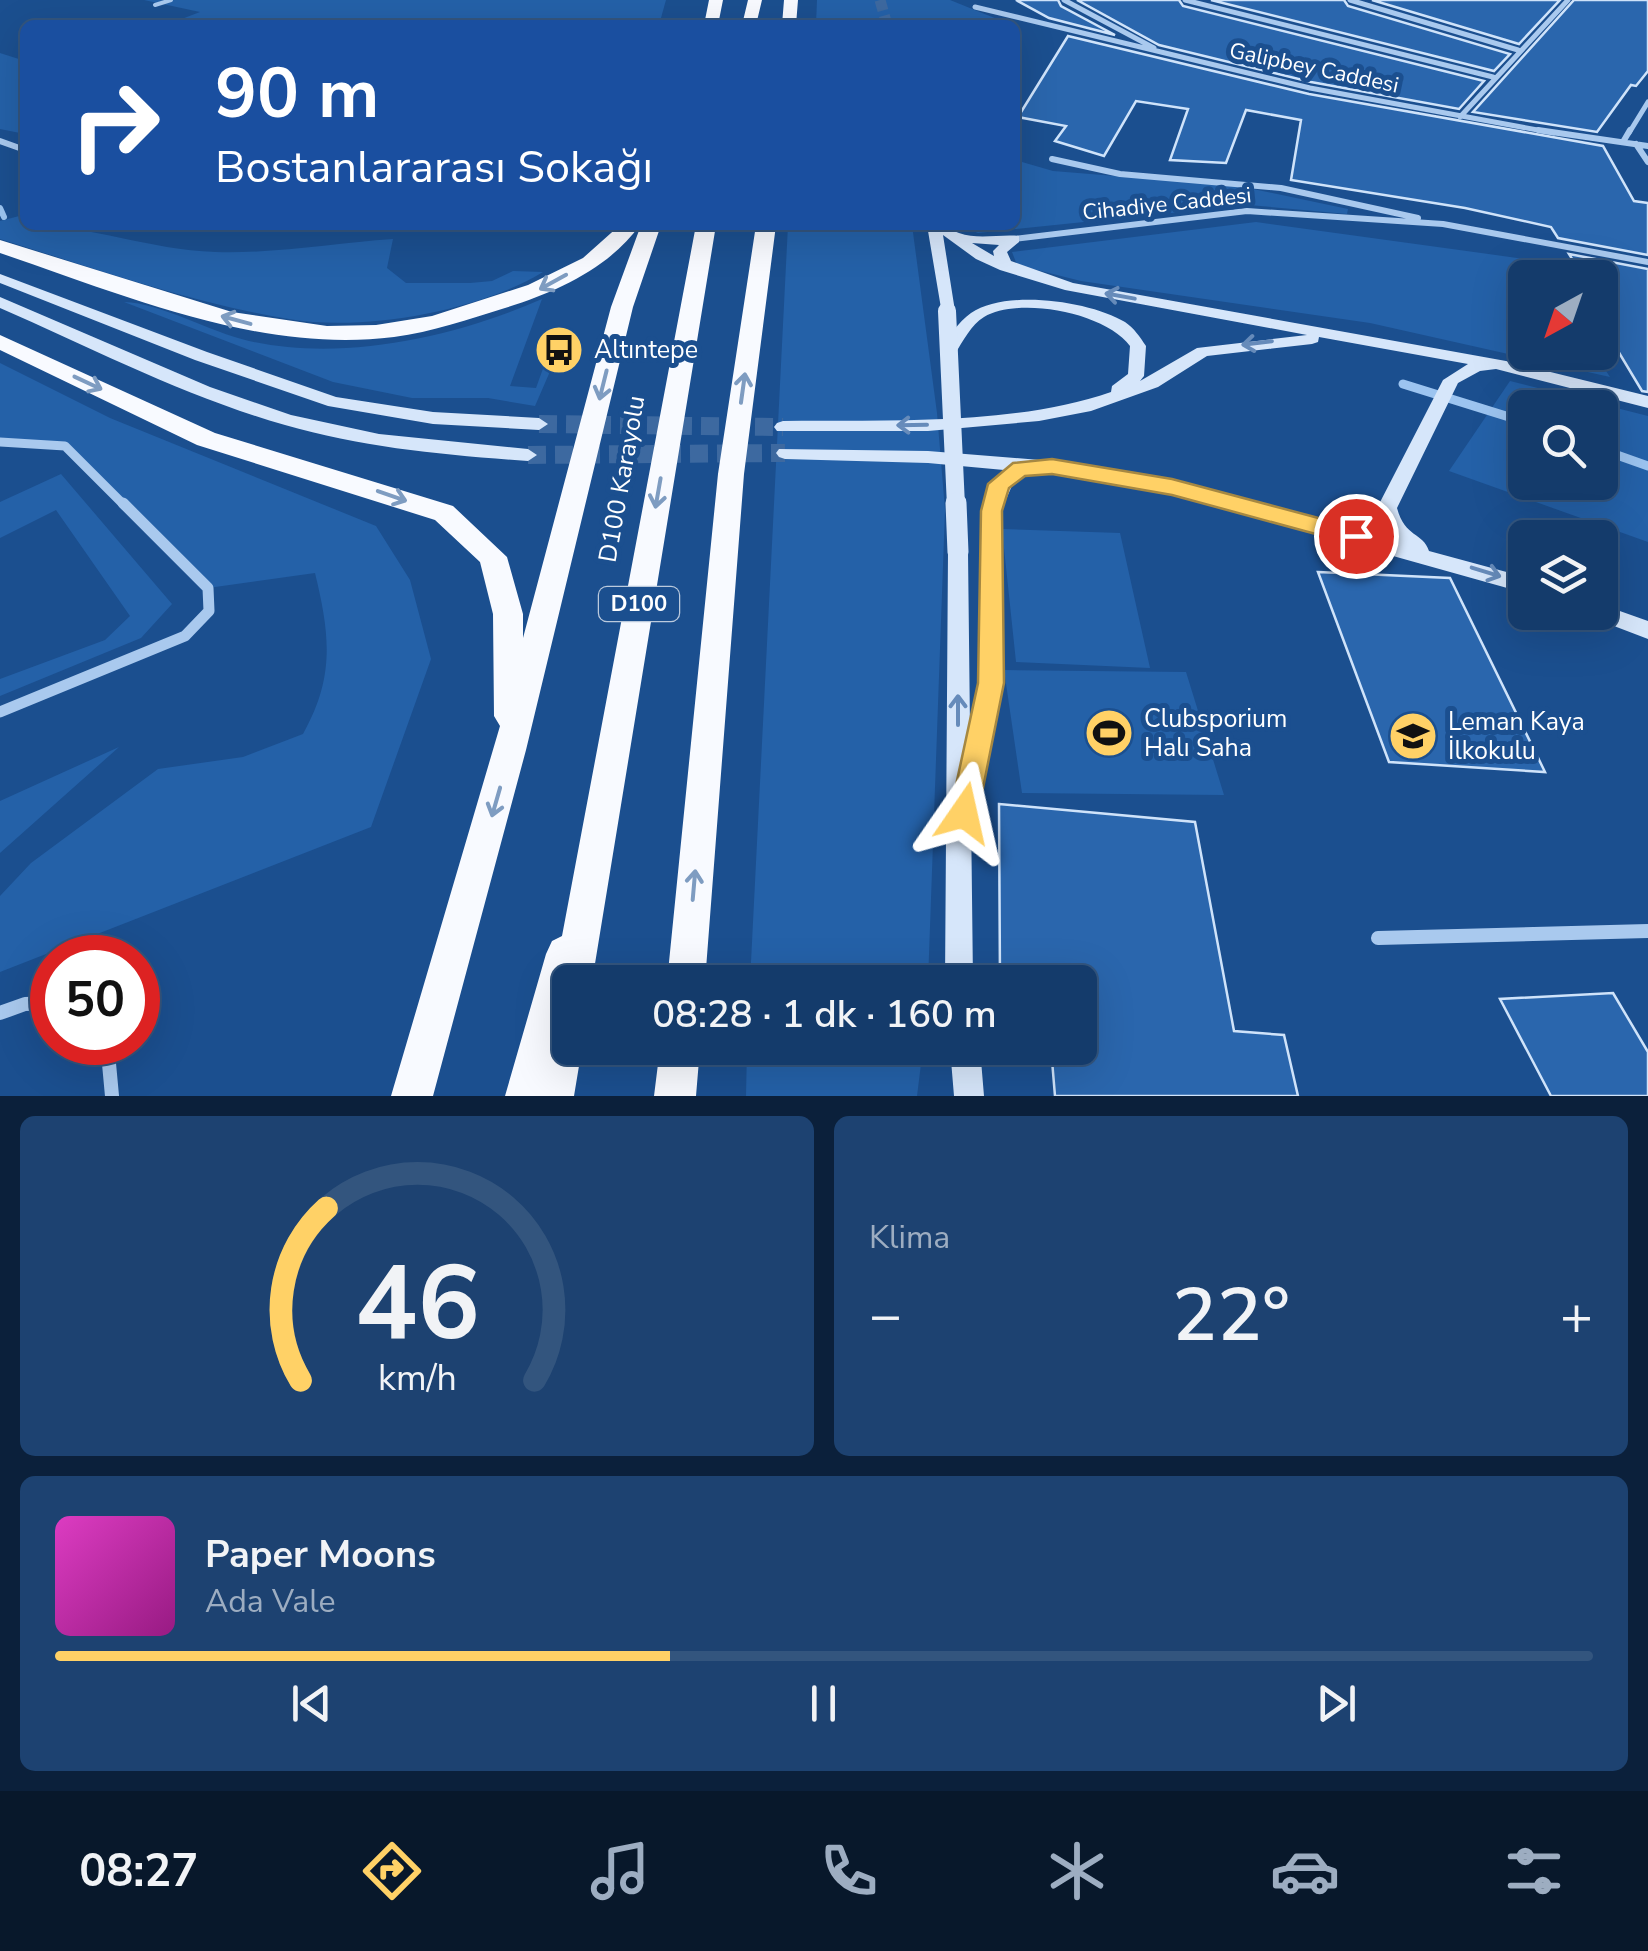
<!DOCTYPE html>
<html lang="tr">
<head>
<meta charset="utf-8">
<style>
  :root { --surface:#143b6b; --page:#1d4271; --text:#f1f3f6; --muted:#9dadc1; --line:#33557e; --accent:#ffd166 }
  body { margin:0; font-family:"Nunito Sans",sans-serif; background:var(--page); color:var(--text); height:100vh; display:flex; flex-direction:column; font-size:38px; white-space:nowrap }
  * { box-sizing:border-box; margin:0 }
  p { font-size:32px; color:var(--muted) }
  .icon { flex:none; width:55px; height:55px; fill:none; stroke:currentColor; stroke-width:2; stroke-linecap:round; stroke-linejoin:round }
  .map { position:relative; height:1096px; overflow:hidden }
  .side { display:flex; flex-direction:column; gap:20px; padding:20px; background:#0b203b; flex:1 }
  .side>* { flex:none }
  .hud { position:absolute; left:20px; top:20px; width:1000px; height:210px; border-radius:15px; box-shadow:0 10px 40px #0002,0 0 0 2px var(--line); background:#1a4fa0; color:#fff; overflow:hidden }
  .needle { width:65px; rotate:220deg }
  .fabs { position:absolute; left:1508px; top:260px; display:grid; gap:20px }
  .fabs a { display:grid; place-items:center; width:110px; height:110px; border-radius:15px; background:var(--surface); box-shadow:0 10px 40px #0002,0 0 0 2px var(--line); font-size:50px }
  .speed { position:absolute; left:30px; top:935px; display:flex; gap:20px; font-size:50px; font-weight:700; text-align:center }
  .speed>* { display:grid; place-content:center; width:130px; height:130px; border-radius:50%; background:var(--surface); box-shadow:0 10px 40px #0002,0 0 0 2px var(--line); line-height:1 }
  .speed .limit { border:15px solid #d22; background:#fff; color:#111 }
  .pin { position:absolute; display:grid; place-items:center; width:85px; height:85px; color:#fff; margin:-42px; border:5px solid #fff; border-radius:50%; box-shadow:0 2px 10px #0007 }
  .me { position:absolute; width:110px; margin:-55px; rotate:11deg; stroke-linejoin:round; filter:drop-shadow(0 0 8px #0008) }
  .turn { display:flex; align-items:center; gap:35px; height:210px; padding:0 30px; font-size:45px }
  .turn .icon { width:130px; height:130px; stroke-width:2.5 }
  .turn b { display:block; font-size:70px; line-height:85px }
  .big { font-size:75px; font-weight:600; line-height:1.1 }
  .side .card { flex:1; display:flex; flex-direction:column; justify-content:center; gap:15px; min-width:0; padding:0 35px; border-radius:15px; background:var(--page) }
  .side .dial { align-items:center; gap:0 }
  .dial svg { height:260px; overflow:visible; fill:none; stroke:var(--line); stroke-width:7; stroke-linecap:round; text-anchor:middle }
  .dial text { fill:var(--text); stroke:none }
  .song { display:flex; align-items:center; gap:30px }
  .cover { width:120px; height:120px; border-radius:15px; background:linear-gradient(135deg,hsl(310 70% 55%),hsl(310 70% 35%)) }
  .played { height:10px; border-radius:5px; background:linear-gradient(90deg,var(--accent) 40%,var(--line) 40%) }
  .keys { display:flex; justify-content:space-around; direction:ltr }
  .heat { display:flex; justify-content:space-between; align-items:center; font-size:55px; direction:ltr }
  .side .tiles { flex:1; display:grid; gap:20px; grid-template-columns:1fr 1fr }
  .card:last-child { grid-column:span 2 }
  .trip { position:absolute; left:552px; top:965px; width:545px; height:100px; border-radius:15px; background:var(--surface); box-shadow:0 10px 40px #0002,0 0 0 2px var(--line); font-weight:600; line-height:100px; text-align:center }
  .menu { display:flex; height:160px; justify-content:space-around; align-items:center; background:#08182b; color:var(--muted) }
  .menu .icon { width:70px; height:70px }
  .menu .active { color:var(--accent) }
  .menu b { font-size:45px; color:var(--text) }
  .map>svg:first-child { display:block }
  .green { fill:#2461a8; fill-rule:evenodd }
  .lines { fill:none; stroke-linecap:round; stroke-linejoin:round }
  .stream-far1 { stroke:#9cc4f0; stroke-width:6 }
  .stream { stroke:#9cc4f0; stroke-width:9 }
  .building { fill:#2a66ad; stroke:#cfe3fa; stroke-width:2.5 }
  .secondary-tunnel-far1 { stroke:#3d69a0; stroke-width:11; stroke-dasharray:11 5; stroke-linecap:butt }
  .secondary-tunnel { stroke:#3d69a0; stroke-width:18; stroke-dasharray:18 9; stroke-linecap:butt }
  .service { stroke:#a9c9ee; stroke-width:4 }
  .minor-far4 { stroke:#a9c9ee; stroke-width:5 }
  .minor-far3 { stroke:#a9c9ee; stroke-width:6 }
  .minor-far2 { stroke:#a9c9ee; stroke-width:9 }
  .minor-far1 { stroke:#a9c9ee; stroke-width:11 }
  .minor { stroke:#a9c9ee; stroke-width:14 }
  .secondary { fill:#d6e6fa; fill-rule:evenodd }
  .trunk { fill:#f8faff; fill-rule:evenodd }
  .secondary-bridge-far1 { stroke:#d6e6fa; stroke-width:18 }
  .secondary-bridge { stroke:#d6e6fa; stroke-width:21 }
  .oneway { stroke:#7e9cc1 }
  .oneway2 { stroke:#668bba }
  .route { fill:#ffd166; stroke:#a68842; stroke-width:2.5 }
  .labels { text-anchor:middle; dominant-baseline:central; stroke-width:10; stroke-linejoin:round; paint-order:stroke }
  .far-street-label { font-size:22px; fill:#fff; stroke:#1b4f8f }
  .shield { fill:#1b4f8f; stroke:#bbcadd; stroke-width:2.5 }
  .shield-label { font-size:22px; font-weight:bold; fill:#fff }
  .poi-label { font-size:25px; fill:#fff; stroke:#1b4f8f; text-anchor:start }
  .street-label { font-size:25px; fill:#fff; stroke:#1b4f8f }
</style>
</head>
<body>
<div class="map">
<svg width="1648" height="1096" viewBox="0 0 1648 1096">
  <rect width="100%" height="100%" fill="#1b4f8f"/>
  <path class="green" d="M144,0h522l-7,25h-493l34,-13z
    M817,0h133l62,25h-196z
    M0,53l25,8v73l-25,-5z
    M1015,160l38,11 186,15 109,23 -1,5 -98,-9 -271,28 -20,-8h57z
    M23,215l2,10c65,0 125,25 190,27 58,2 120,-9 178,-13l-6,29 19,15h64l22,-2 21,-10 30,1c-64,39 -180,60 -254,47 -98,-16 -195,-51 -289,-80v-18z
    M1256,222l276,38 12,17 -19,1v74l69,1 16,24 -240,-54 -289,-42 -64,-16 -5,-13z
    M788,225h124l25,188 8,97 -17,472h-178z
    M542,299l-32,87 26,2 13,-36 9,1 -23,53 -47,-8h-76l-79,-16 -209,-80c37,1 86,30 125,39 94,21 206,-4 293,-42z
    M0,363l110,55 266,108 34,54 21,79 -60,168 -371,145v-76l31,-33 127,-94 85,-12 60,-23c32,-57 27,-99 12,-161l-107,15 -143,-142 -65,-7z
    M1510,381l138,35v126l-199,-71zM1525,408h75v74h-75z
    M61,474l111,130 -31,34 -141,58v-17l105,-39 25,-24 -74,-106 -56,28v-36z
    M1002,529l118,4 30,135 -134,-6z
    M1004,670l182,2 38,123 -202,-2z
    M119,747l-119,106v-52z
    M747,1048h176l-6,48h-171z"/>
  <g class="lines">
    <path class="stream-far1" d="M0,208l4,9"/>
    <path class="stream" d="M1403,384l122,38
      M1600,449l48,17"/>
  </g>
  <path class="building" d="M1016,0h42l3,6 54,29 -66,-17z
    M1077,0h102l4,6 301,75 -25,28 -148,-27 -152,-37z
    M1211,0h133l4,6 162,48 -16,17z
    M1372,0h188l-41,44z
    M1574,0h74v71l-12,15 -5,-1 -34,47 -124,-20z
    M1068,36l241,58 294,52 31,55 14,2v52l-90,-17 -7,-11 -86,-19 -174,-28 10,-60 -55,-10 -20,53 -56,-3 18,-51 -52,-8 -32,55 -49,-15 11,-15 -48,-9z
    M1569,254l79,15v123l-6,-1 -42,-70v-43h-16z
    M1318,572l132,6 95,194 -156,-10z
    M999,804l196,18 39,209 50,4 14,61h-243l-4,-48h29v-66h-80z
    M1613,993l35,59v44h-97l-51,-97z"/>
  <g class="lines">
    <path class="secondary-tunnel-far1" d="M880,0l7,25"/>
    <path class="secondary-tunnel" d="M539,424l244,3
      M528,455l257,-2"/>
    <path class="service" d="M155,5l16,-5"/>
    <path class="minor-far4" d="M1064,0l90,48
      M1185,0l308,77
      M1350,0l168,50
      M975,7l335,81 244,45
      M1460,117l108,-117
      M1629,133l19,-31"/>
    <path class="minor-far3" d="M1538,130l110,16
      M0,141l25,9
      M1623,142l7,-12
      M1636,144l12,18
      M1052,159l68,15 161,14 137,30
      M1014,239l233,-28 196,13 205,38"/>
    <path class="minor-far2" d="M0,442l65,4 60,60"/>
    <path class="minor-far1" d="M0,712l185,-76 24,-25 -1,-23 -85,-85"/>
    <path class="minor" d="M1378,938l270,-7
      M0,1013l25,-9 27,-1
      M107,1042l5,54"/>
    <path class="secondary" d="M927,225c15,0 19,3 32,8 19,7 41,1 60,3v6l-12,10 4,9 62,22 433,78 142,35v12l-152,-39 -16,2 -22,12 -61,125c8,30 26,24 32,43l96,26v16l-353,-99 -135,-22 -23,9 -13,30 1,172 -23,118 -8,10 2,171h-28l3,-430 3,-5h14l3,5 2,176 10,-45 1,-172 9,-23 14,-18 -76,-7 -143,-4 -6,-2 -3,-4 3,-4 149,2 124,10 120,19 223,61 -12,-11 -6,-22 66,-128 25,-16 -149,-27 -1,5 -6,2 -105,12 -49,31 -67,24 -52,10 -111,10h-151l-3,-4 3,-4 6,-2c103,-1 230,5 328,-29l1,-6 16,-12 2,-28c-24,-33 -110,-50 -146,-29 -13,8 -21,24 -29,37h-12l-2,-4c8,-13 17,-28 30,-37 35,-24 119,-12 154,9 9,6 15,15 21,24l-2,30 -4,5 57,-33 110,-13 -242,-45 -65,-20 -24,-11 -33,-24 12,76 -8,5 -5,-2zM972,243l27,2 -6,6 1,5z
      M0,274l207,78 129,45 97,15 106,6 9,6 -9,6 -106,-6 -105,-18 -133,-46 -195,-77z
      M0,297l210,90 81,28 88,19 149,15 9,6 -9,6c-82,-6 -164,-13 -243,-36 -99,-28 -191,-76 -285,-117z
      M1600,604l48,17v18l-55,-21 -3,-6h10z
      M950,1048h30l4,48h-30z"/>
    <path class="trunk" d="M709,0h14l-5,25h-14z
      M748,0h14l-6,25h-14z
      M784,0h14l-2,25h-14z
      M620,225h20c-32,44 -84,67 -135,83 -36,11 -73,24 -111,29 -134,17 -270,-42 -394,-84v-13l232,72 95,14 49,-1 56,-9 96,-31 55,-27z
      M641,225h20l-28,82 -107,443 -93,346h-42l109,-370 -6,-10 -1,-102 -13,-52 -45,-42 -238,-75 -197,-95v-15l215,98 238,73 54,51 16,57v24l88,-331z
      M696,225h20l-124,757h-22v66h12l-8,48h-69l41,-142 6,-13 10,-5z
      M756,225h20l-32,249 -39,508h-38l51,-508z
      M660,1048h40l-4,48h-42z"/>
    <path class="secondary-bridge-far1" d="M947,311l9,195"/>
    <path class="secondary-bridge" d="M956,503l2,49"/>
  </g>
  <defs><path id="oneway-shaft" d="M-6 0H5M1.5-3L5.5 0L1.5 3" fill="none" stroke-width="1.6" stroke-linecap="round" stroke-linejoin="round" transform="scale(2.5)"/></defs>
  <g class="oneway">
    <use href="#oneway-shaft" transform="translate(553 282) rotate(151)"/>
    <use href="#oneway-shaft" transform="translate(236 320) rotate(-165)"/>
    <use href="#oneway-shaft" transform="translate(88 383) rotate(25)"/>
    <use href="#oneway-shaft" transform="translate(603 385) rotate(104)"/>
    <use href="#oneway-shaft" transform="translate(743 388) rotate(-82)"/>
    <use href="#oneway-shaft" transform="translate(658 493) rotate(100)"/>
    <use href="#oneway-shaft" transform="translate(392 496) rotate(19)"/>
    <use href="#oneway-shaft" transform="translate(496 802) rotate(106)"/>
    <use href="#oneway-shaft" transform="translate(694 885) rotate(-85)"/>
  </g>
  <g class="oneway2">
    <use href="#oneway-shaft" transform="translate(1120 296) rotate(-170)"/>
    <use href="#oneway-shaft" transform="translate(1257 343) rotate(173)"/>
    <use href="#oneway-shaft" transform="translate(912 425) rotate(179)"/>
    <use href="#oneway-shaft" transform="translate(1486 572) rotate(17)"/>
    <use href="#oneway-shaft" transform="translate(958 710) rotate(-90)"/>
  </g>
  <path class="route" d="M1052,459l120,20 184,49 12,8 -12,9 -184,-50 -120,-21 -27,2 -16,12 -7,23 2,172 -26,130 -4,10 -10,4 -10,-4 -4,-10 28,-130 3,-172 7,-27 25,-21z"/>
  <defs>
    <g id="bus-disc" transform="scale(2.5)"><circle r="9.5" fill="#ffd166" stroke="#1b4f8f"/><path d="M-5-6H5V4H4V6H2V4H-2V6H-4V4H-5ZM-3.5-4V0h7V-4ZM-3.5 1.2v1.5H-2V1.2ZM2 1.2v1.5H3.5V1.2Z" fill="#111"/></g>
    <g id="stadium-disc" transform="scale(2.5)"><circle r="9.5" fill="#ffd166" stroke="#1b4f8f"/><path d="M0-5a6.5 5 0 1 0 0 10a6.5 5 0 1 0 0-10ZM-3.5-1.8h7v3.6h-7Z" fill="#111"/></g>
    <g id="school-disc" transform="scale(2.5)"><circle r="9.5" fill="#ffd166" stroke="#1b4f8f"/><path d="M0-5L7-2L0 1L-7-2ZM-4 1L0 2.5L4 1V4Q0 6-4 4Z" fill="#111"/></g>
  </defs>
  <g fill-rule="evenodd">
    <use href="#bus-disc" x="559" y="350"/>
    <use href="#stadium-disc" x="1109" y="733"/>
    <use href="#school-disc" x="1413" y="736"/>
  </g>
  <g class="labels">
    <g class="far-street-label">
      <text transform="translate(1314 68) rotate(12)">Galipbey Caddesi</text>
      <text transform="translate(1167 204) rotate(-6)">Cihadiye Caddesi</text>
    </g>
    <rect class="shield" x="599" y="587" width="80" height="34" rx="8"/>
    <g class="shield-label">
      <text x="639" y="604">D100</text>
    </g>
    <g class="poi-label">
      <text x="594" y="350">Altıntepe</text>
      <text x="1144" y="719">Clubsporium<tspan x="1144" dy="29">Halı Saha</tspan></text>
      <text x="1448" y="722">Leman Kaya<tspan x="1448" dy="29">İlkokulu</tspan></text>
    </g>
    <g class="street-label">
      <text transform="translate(622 479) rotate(-80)">D100 Karayolu</text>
    </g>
  </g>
</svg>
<div class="fabs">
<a><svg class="needle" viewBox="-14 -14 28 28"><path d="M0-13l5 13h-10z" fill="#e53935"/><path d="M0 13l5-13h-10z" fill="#9dadc1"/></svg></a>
<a><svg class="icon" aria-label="search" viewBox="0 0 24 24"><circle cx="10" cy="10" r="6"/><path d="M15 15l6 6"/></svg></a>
<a><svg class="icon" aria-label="layers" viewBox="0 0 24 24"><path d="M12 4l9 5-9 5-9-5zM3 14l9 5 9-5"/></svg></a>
</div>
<div class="speed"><div class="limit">50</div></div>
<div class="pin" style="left:1356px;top:536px;background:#d93025"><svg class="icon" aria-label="arrive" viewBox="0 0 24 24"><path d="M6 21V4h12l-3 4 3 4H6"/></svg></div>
<svg class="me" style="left:964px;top:813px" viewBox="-20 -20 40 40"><path d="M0-17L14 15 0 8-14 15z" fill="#ffd166" stroke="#fff" stroke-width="4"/></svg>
<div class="trip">08:28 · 1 dk · 160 m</div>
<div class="hud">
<div class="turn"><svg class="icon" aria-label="right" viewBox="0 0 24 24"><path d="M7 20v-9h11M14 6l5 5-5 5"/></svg><div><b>90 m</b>Bostanlararası Sokağı</div></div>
</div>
</div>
<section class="side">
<div class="tiles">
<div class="card dial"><svg viewBox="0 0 100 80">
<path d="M14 69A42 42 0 1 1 86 69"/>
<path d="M14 69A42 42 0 0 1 22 16" stroke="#ffd166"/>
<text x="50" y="56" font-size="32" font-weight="700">46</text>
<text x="50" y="72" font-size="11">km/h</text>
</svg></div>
<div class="card"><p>Klima</p>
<div class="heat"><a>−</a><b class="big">22°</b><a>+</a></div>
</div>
<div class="card">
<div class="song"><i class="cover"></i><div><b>Paper Moons</b><p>Ada Vale</p></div></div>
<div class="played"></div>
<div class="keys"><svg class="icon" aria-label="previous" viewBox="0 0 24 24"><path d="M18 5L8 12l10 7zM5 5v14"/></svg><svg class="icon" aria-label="pause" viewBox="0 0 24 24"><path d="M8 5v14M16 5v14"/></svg><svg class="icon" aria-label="next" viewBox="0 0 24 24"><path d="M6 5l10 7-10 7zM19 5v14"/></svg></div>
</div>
</div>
</section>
<nav class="menu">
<b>08:27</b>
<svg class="icon active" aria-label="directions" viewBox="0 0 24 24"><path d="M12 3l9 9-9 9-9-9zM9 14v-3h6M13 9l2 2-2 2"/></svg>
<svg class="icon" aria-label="music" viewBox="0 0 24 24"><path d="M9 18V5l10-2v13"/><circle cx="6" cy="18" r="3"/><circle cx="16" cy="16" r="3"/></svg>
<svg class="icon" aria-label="phone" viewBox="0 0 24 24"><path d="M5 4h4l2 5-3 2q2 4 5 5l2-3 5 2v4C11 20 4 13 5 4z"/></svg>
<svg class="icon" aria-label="climate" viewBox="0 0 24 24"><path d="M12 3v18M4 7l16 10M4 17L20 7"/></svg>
<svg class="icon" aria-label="car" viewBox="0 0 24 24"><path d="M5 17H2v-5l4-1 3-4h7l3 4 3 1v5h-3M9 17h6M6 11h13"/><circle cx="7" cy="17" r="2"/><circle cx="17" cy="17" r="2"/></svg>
<svg class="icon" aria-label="filters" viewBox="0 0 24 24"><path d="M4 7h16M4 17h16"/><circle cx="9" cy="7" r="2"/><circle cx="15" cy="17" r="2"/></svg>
</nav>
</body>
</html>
